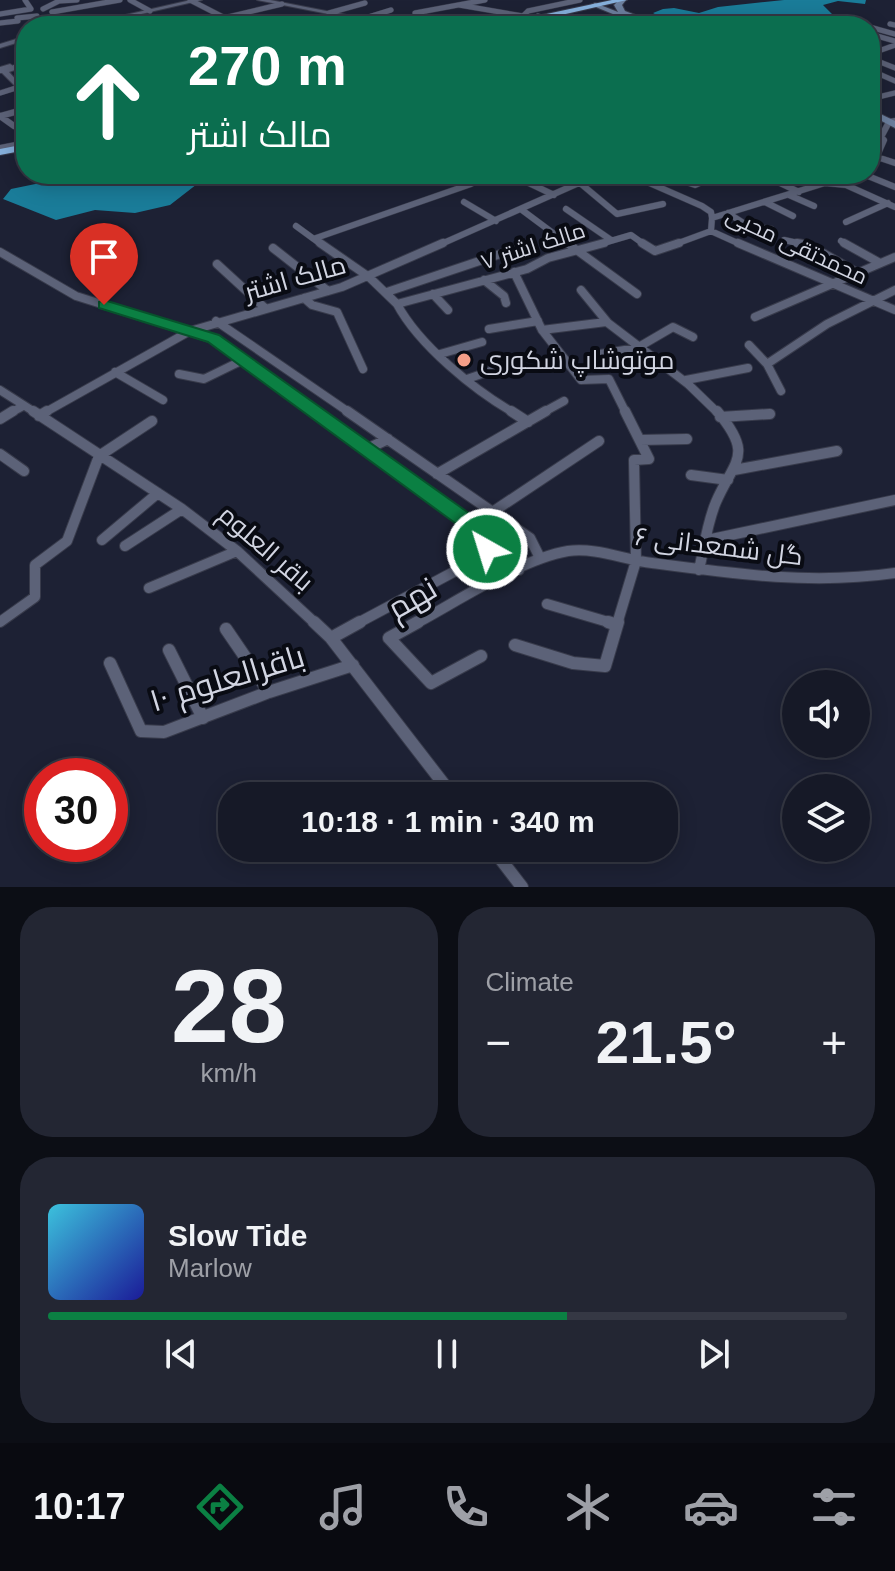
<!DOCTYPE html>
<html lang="en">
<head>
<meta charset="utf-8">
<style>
  :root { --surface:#161927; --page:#232633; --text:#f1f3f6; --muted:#9ea0a7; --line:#353844; --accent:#0b8043 }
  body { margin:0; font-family:Arial,Cairo,sans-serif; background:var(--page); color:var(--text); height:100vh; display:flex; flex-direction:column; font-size:30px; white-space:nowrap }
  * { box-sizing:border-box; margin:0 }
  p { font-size:26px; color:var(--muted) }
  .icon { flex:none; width:44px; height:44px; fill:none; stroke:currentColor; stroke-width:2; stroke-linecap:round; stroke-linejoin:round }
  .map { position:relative; height:887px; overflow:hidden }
  .drawer { display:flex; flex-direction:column; gap:20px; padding:20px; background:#0c0e15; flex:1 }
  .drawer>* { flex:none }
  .guide { position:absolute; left:16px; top:16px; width:864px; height:168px; border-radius:32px; box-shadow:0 4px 20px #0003,0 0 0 2px var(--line); background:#0b6e4f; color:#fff; overflow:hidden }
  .buttons { position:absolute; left:782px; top:670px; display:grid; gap:16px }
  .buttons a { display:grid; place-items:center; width:88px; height:88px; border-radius:50%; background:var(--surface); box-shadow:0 4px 20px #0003,0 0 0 2px var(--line); font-size:40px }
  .speed { position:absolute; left:24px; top:758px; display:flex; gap:16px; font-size:40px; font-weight:700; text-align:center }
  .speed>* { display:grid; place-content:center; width:104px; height:104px; border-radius:50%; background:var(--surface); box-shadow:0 4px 20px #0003,0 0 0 2px var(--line); line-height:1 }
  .speed .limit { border:12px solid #d22; background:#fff; color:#111 }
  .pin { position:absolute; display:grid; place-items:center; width:68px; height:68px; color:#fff; margin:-82px -34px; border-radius:50% 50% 50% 0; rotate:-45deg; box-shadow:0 0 8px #0007 }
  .pin .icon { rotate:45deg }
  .me { position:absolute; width:88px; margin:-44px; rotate:321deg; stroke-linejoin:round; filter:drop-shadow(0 0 6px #0008) }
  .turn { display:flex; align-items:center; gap:28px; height:168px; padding:0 40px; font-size:36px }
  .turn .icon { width:104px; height:104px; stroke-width:2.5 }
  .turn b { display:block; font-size:56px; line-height:68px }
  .big { font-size:60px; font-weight:700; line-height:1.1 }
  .drawer .widget { flex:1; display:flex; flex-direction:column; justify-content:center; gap:12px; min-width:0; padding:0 28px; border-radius:32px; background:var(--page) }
  .drawer .dial { align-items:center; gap:0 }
  .dial b { font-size:104px; line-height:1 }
  .song { display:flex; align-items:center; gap:24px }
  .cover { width:96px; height:96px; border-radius:12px; background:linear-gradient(135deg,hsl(190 70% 55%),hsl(240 70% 35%)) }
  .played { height:8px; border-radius:4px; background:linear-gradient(90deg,var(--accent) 65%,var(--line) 65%) }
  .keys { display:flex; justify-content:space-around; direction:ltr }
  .heat { display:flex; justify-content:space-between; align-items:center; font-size:44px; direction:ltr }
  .drawer .tiles { flex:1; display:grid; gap:20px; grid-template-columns:1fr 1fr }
  .widget:last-child { grid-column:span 2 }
  .trip { position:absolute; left:218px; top:782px; width:460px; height:80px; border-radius:32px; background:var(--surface); box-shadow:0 4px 20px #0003,0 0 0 2px var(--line); font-weight:700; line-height:80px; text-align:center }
  .dock { display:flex; height:128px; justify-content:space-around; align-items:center; background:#090a10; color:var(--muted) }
  .dock .icon { width:56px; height:56px }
  .dock .active { color:var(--accent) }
  .dock b { font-size:36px; color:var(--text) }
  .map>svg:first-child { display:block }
  .water { fill:#1a7c99 }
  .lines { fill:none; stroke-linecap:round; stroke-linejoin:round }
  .minor-far4-casing { stroke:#383b4b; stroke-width:6 }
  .minor-far3-casing { stroke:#383b4b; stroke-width:7 }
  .minor-far2-casing { stroke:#383b4b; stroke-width:10 }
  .minor-far1-casing { stroke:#383b4b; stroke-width:12 }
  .minor-casing { stroke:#383b4b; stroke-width:14 }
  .tertiary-casing { stroke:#383b4b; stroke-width:2 }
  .secondary-casing { stroke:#383b4b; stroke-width:2 }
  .trunk-casing { stroke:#383b4b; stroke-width:2 }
  .minor-far4 { stroke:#5c6278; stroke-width:5 }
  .minor-far3 { stroke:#5c6278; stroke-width:6 }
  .minor-far2 { stroke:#5c6278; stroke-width:8 }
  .minor-far1 { stroke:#5c6278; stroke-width:10 }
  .minor { stroke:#5c6278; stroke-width:12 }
  .tertiary { fill:#5c6278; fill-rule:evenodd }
  .secondary { fill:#6c7f9e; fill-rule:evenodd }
  .trunk { fill:#86b0dc; fill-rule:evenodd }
  .route { fill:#0b8043; stroke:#07532c; stroke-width:2 }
  .poi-dot { fill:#f49e88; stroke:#090b13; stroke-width:3 }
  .labels { text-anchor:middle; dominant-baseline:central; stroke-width:8; stroke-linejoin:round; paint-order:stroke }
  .far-street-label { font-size:22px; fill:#d2d5e2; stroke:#090b13 }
  .street-label { font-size:26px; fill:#d2d5e2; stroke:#090b13 }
  .poi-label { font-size:26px; fill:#d2d5e2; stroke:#090b13; text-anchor:start }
  .near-street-label { font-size:32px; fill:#d2d5e2; stroke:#090b13 }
</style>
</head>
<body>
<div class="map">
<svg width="895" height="887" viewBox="0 0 895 887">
  <rect width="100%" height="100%" fill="#1d2134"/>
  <path class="water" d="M784,0h82l-1,4 -27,-3 -15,4 9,9 -5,9c-29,7 -58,0 -88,0 -32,0 -56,8 -86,-10l10,-4 11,-1 25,5 19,-6z
    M84,174h126l-40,31 -35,8 -40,-3 -39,10 -53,-21 8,-10z"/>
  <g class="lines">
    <g class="minor-far4-casing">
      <path id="minor-far4" d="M130,0l20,11
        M190,0l35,18
        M459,5l64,11 5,-5 52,-11
        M43,9l16,-8 18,-1
        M329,13l36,-10
        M415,13l70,-13
        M0,14l31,-5 -6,-9
        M538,16l20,10
        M17,18l20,-2
        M59,18l-7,-6 68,-12
        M362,19l29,-9
        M482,22l28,-7
        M0,23l18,-2
        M890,24l5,1
        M190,26l92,-22
        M254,26l15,-4 11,4
        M562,26l59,-10
        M873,28l22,6
        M870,34l25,7
        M870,54l25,-9
        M870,58l25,10
        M15,67l11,-2
        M870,70l25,11
        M0,93l19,-6
        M870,99l25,-6"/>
    </g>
    <g class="minor-far3-casing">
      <path id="minor-far3" d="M0,116l26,-7
        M0,116l14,10
        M0,148l26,-5
        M877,157l18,6
        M870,172l14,-32 -3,-3 8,-15 6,-1
        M510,174l44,21
        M629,174l73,32 9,6 1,6
        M663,174l32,11 24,-11
        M761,174l38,18
        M805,174l20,9
        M868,176l27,11
        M392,181l24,-7
        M580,183l37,31 46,-10
        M846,185l49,22
        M789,195l25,11
        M464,202l32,19
        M765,202l28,14
        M566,209l45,31
        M522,210l47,35
        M728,213l20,13 23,3
        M712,218l-1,13 31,14
        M712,218l113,-35 21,2 23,-11
        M846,222l42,-19
        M296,226l26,19
        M316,238l155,-54
        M784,240l23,5
        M841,241l6,4
        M439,245l160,-71
        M597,245l34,-10 14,10
        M673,245l38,-14"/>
    </g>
    <g class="minor-far2-casing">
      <path id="minor-far2" d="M320,243l49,34 28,27 130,-35 21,-11 56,-15
        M567,243l70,51
        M642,243l13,8 24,-8
        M738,243l157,67
        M797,243l12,2 49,28
        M844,243l36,20
        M273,248l55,43
        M0,252l76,44 137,43 102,74
        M217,264l48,44
        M514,272l28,58 39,50 28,-1 17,34
        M484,280l20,16 2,7
        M581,290l27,33 80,61 30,29
        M387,292l131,-44
        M433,294l15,16
        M304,298l8,7 25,7 26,57
        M397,304c22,41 77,86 117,109
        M755,317l140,-60
        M216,321l134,92
        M489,329l49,-8
        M542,330l64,-8
        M749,345l18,19 14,27
        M440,354l42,-12
        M600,354l37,-6 36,-21 20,10
        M767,364l60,-40 68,-34
        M115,372l48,28
        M179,374l25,5 39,-19
        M467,379l53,-18
        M686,380l62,-12
        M0,390l36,23
        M10,413l13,-7
        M44,413l146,-82 152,-44 101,-44
        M542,413l22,-12"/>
    </g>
    <g class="minor-far1-casing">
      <path id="minor-far1" d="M33,411l149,98 55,42 79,73
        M313,411l171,125 3,13 -11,11 -120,64
        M347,411l183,127 10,20
        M511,411l17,11
        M39,416l8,-5
        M720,417l50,-3
        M0,419l13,-8
        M640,440l47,-1
        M365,450l23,-11
        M0,454l24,17
        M734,470l103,-19
        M437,474l109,-63
        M691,475l37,5
        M494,511l105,-70
        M102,540l56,-47
        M707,540l188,-40
        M487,542l32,28
        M125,546l57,-37
        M699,570c5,-22 8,-47 17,-68 18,-42 39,-46 1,-91
        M149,588l88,-37
        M547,604l68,20
        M0,622l35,-25v-32l32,-24 32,-85 53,-35
        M415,624c43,-23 106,-65 153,-73 28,-4 57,9 84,12 82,11 161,22 243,10
        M617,624l19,-63 -2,-101 15,-1 -24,-48"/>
    </g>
    <g class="minor-casing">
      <path id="minor" d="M314,622l17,16 122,158
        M418,622l-29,16 42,45 50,-27
        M608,622l9,3
        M226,629l43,63
        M331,638l29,-16
        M515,645l58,18 32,3 13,-44
        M169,650l34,68
        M110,663l31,68 23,1 105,-40 84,-27
        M492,848l30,39"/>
    </g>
    <g class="tertiary-casing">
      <path id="tertiary" d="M191,0h11l-113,26h-12z
        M257,0h13l133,26h-13z
        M26,36v4l-26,8v-4z
        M10,64l8,5 -9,3 17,19v6l-24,-24h-2v-6z"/>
    </g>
    <g class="secondary-casing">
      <path id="secondary" d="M619,0h7l-4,5 3,6 39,15h-22l-51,-21 4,-2 23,9 -4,-7z
        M870,109l25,12v7l-25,-13z"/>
    </g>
    <g class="trunk-casing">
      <path id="trunk" d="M612,0h15l-114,26h-33l30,-9 4,2 -5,3z
        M26,144v6l-26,5v-6z"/>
    </g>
    <use href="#minor-far4" class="minor-far4"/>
    <use href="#minor-far3" class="minor-far3"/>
    <use href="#minor-far2" class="minor-far2"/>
    <use href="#minor-far1" class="minor-far1"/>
    <use href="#minor" class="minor"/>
    <use href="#tertiary" class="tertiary"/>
    <use href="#secondary" class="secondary"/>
    <use href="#trunk" class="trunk"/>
  </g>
  <path class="route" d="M104,300l115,35 254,181 18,15 6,18 -3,5h-14l-6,-15 -15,-13 -251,-184 -109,-34v-6z"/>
  <circle class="poi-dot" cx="464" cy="360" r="8"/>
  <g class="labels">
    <g class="far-street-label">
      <text transform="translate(533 246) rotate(-18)">مالک اشتر ۷</text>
      <text transform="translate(797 246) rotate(25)">محمدتقی محبی</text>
    </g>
    <g class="street-label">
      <text transform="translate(295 278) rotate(-16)">مالک اشتر</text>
      <text transform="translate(719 546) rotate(7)">گل شمعدانی ۶</text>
      <text transform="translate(266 548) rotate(41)">باقر العلوم</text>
    </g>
    <g class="poi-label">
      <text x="480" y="360">موتوشاپ شکوری</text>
    </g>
    <g class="near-street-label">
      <text transform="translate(412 598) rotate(-30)">نهم</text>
      <text transform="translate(227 678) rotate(-17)">باقرالعلوم ۱۰</text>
    </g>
  </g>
</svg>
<div class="buttons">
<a><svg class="icon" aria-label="sound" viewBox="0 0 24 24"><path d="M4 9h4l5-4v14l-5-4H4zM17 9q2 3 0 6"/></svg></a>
<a><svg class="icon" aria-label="layers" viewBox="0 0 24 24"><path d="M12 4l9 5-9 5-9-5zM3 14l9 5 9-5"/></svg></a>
</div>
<div class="speed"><div class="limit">30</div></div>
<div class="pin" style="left:104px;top:305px;background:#d93025"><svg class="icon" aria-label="arrive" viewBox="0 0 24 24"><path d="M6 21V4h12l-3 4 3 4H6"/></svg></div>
<svg class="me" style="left:487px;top:549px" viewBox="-20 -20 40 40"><circle r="17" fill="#0b8043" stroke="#fff" stroke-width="3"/><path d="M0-11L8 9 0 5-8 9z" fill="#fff"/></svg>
<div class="trip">10:18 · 1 min · 340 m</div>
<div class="guide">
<div class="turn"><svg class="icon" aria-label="ahead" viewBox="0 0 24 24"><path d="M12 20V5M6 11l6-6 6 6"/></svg><div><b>270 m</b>مالک اشتر</div></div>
</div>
</div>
<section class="drawer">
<div class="tiles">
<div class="widget dial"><b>28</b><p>km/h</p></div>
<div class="widget"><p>Climate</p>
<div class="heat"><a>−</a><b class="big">21.5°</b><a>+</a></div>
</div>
<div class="widget">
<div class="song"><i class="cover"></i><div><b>Slow Tide</b><p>Marlow</p></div></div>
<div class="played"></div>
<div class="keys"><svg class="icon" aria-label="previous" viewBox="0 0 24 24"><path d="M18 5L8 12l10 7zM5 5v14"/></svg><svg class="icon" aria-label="pause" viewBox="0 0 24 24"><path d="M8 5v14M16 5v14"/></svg><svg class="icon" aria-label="next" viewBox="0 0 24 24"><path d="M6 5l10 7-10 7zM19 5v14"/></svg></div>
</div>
</div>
</section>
<nav class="dock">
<b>10:17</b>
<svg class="icon active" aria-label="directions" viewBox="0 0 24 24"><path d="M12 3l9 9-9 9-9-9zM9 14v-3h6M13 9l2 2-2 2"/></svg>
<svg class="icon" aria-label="music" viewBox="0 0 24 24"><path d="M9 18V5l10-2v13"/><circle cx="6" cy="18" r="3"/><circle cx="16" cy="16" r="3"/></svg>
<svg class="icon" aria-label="phone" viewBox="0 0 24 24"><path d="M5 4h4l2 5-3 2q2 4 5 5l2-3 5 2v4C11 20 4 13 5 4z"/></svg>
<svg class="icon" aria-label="climate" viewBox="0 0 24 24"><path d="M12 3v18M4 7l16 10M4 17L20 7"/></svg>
<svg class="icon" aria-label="car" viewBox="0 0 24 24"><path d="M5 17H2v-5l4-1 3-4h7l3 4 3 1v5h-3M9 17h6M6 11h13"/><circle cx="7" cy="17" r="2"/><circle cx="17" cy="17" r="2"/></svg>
<svg class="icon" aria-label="filters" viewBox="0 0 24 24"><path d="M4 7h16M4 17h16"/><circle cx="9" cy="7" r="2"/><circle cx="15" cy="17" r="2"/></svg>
</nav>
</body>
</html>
